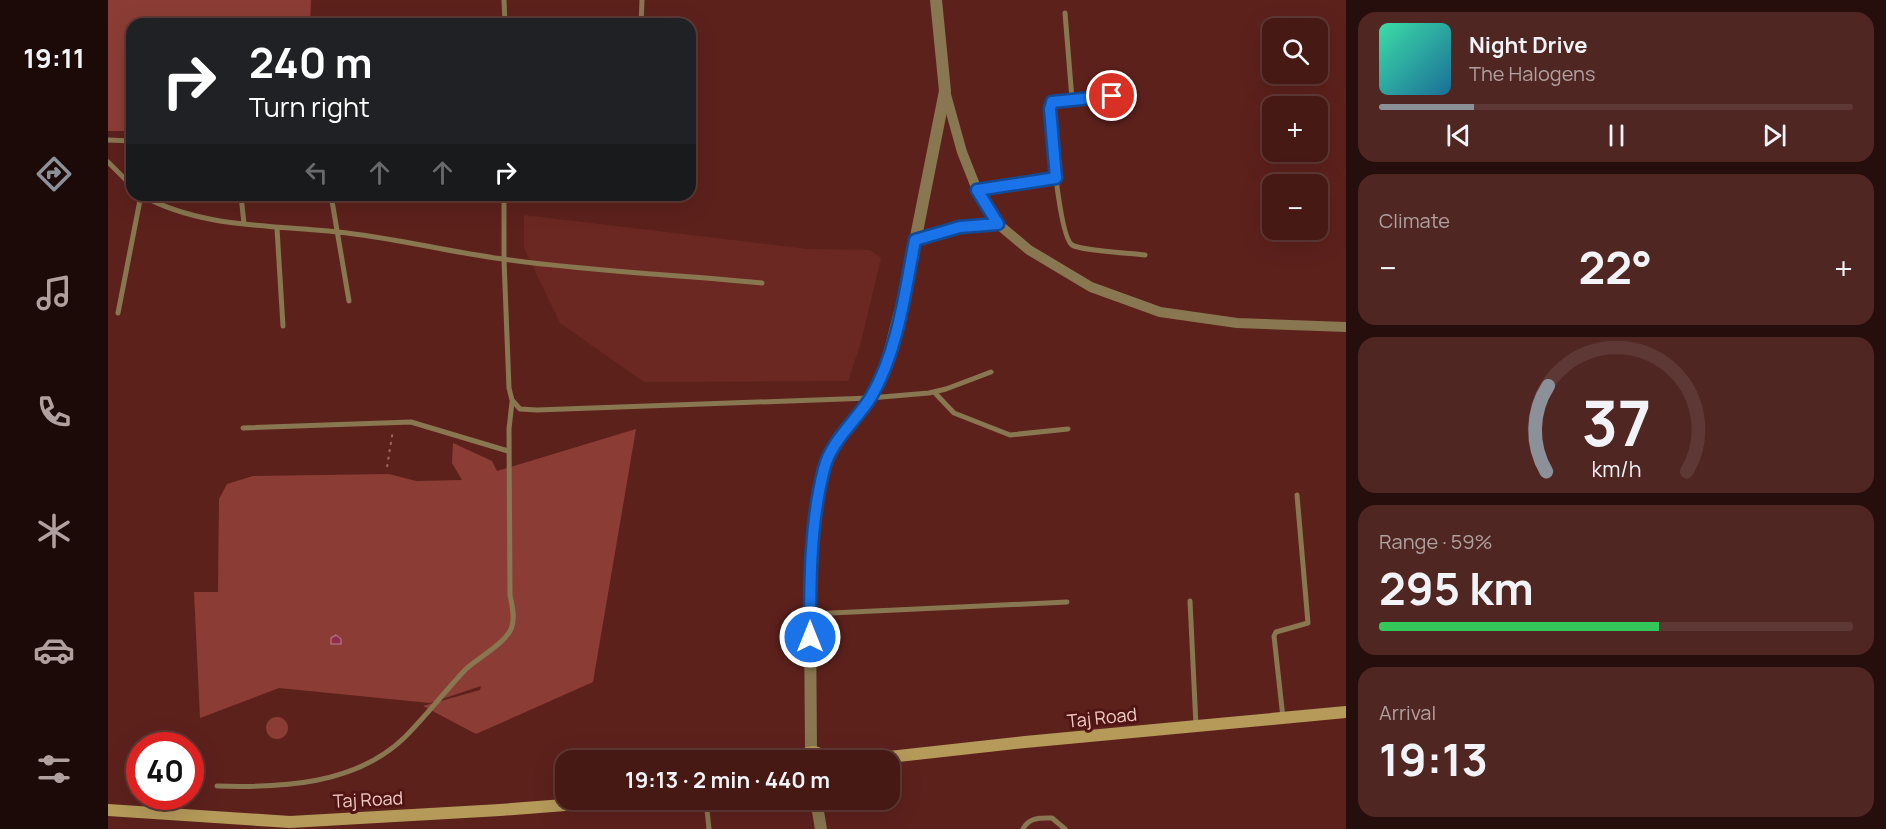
<!DOCTYPE html>
<html lang="en">
<head>
<meta charset="utf-8">
<style>
  :root { --surface:#461915; --page:#502622; --text:#f1f3f6; --muted:#b0a0a0; --line:#5e3834; --accent:#8c9099 }
  body { margin:0; font-family:Manrope,sans-serif; background:var(--page); color:var(--text); height:100vh; display:flex; flex-direction:column; font-size:22px; white-space:nowrap }
  * { box-sizing:border-box; margin:0 }
  p { font-size:20px; color:var(--muted) }
  .icon { flex:none; width:33px; height:33px; fill:none; stroke:currentColor; stroke-width:2; stroke-linecap:round; stroke-linejoin:round }
  .map { position:relative; flex:1; overflow:hidden }
  .drawer { display:flex; flex-direction:column; gap:12px; padding:12px; background:#260e0c; width:540px }
  .drawer>* { flex:none }
  .banner { position:absolute; left:18px; top:18px; width:570px; height:183px; border-radius:18px; box-shadow:0 6px 24px #0002,0 0 0 2px var(--line); background:#202124; color:#fff; overflow:hidden }
  .buttons { position:absolute; left:1154px; top:18px; display:grid; gap:12px }
  .buttons a { display:grid; place-items:center; width:66px; height:66px; border-radius:12px; background:var(--surface); box-shadow:0 6px 24px #0002,0 0 0 2px var(--line); font-size:30px }
  .speed { position:absolute; left:18px; top:732px; display:flex; gap:12px; font-size:30px; font-weight:700; text-align:center }
  .speed>* { display:grid; place-content:center; width:78px; height:78px; border-radius:50%; background:var(--surface); box-shadow:0 6px 24px #0002,0 0 0 2px var(--line); line-height:1 }
  .speed .limit { border:9px solid #d22; background:#fff; color:#111 }
  .pin { position:absolute; display:grid; place-items:center; width:51px; height:51px; color:#fff; margin:-26px; border:3px solid #fff; border-radius:50%; box-shadow:0 2px 6px #0007 }
  .me { position:absolute; width:66px; margin:-33px; rotate:0deg; stroke-linejoin:round; filter:drop-shadow(0 0 4px #0008) }
  .turn { display:flex; align-items:center; gap:21px; height:126px; padding:0 24px; font-size:27px }
  .turn .icon { width:78px; height:78px; stroke-width:2.5 }
  .turn b { display:block; font-size:42px; line-height:51px }
  .lanes { display:flex; align-items:center; height:57px; padding:0 24px; background:#0003; justify-content:center; gap:30px; direction:ltr }
  .lanes .off { opacity:.35 }
  .big { font-size:45px; font-weight:700; line-height:1.1 }
  .drawer .widget { flex:1; display:flex; flex-direction:column; justify-content:center; gap:9px; min-width:0; padding:0 21px; border-radius:18px; background:var(--page) }
  .drawer .dial { align-items:center; gap:0 }
  .dial svg { height:156px; overflow:visible; fill:none; stroke:var(--line); stroke-width:7; stroke-linecap:round; text-anchor:middle }
  .dial text { fill:var(--text); stroke:none }
  .song { display:flex; align-items:center; gap:18px }
  .cover { width:72px; height:72px; border-radius:9px; background:linear-gradient(135deg,hsl(160 70% 55%),hsl(200 70% 35%)) }
  .played { height:6px; border-radius:3px; background:linear-gradient(90deg,var(--accent) 20%,var(--line) 20%) }
  .keys { display:flex; justify-content:space-around; direction:ltr }
  .heat { display:flex; justify-content:space-between; align-items:center; font-size:33px; direction:ltr }
  .charge { height:9px; border-radius:4px; background:linear-gradient(90deg,#34c759 59%,var(--line) 0) }
  .trip { position:absolute; left:447px; top:750px; width:345px; height:60px; border-radius:18px; background:var(--surface); box-shadow:0 6px 24px #0002,0 0 0 2px var(--line); font-weight:700; line-height:60px; text-align:center }
  main { display:flex; flex:1; min-height:0 }
  .tabs { display:flex; flex-direction:column; width:108px; justify-content:space-around; align-items:center; background:#1c0a08; color:var(--muted) }
  .tabs .icon { width:42px; height:42px }
  .tabs .active { color:var(--accent) }
  .tabs b { font-size:27px; color:var(--text) }
  .map>svg:first-child { display:block }
  .built { fill:#6b2822 }
  .green { fill:#8b3d35 }
  .building { fill:#8f2e49; stroke:#ae6a77; stroke-width:1.5 }
  .lines { fill:none; stroke-linecap:round; stroke-linejoin:round }
  .path { stroke:#9a6661; stroke-width:2; stroke-dasharray:3 4.5; stroke-linecap:butt }
  .service { stroke:#887750; stroke-width:5 }
  .minor { stroke:#887750; stroke-width:10 }
  .tertiary { stroke:#887750; stroke-width:12 }
  .secondary { stroke:#b59a5a; stroke-width:12 }
  .route-casing { stroke:#114b97; stroke-width:15 }
  .route { stroke:#1a73e8; stroke-width:10 }
  .labels { text-anchor:middle; dominant-baseline:central; stroke-width:6; stroke-linejoin:round; paint-order:stroke }
  .street-label { font-size:18px; fill:#f2cbc6; stroke:#511613 }
</style>
</head>
<body>
<main>
<nav class="tabs">
<b>19:11</b>
<svg class="icon active" aria-label="directions" viewBox="0 0 24 24"><path d="M12 3l9 9-9 9-9-9zM9 14v-3h6M13 9l2 2-2 2"/></svg>
<svg class="icon" aria-label="music" viewBox="0 0 24 24"><path d="M9 18V5l10-2v13"/><circle cx="6" cy="18" r="3"/><circle cx="16" cy="16" r="3"/></svg>
<svg class="icon" aria-label="phone" viewBox="0 0 24 24"><path d="M5 4h4l2 5-3 2q2 4 5 5l2-3 5 2v4C11 20 4 13 5 4z"/></svg>
<svg class="icon" aria-label="climate" viewBox="0 0 24 24"><path d="M12 3v18M4 7l16 10M4 17L20 7"/></svg>
<svg class="icon" aria-label="car" viewBox="0 0 24 24"><path d="M5 17H2v-5l4-1 3-4h7l3 4 3 1v5h-3M9 17h6M6 11h13"/><circle cx="7" cy="17" r="2"/><circle cx="17" cy="17" r="2"/></svg>
<svg class="icon" aria-label="filters" viewBox="0 0 24 24"><path d="M4 7h16M4 17h16"/><circle cx="9" cy="7" r="2"/><circle cx="15" cy="17" r="2"/></svg>
</nav>
<div class="map">
<svg width="1238" height="829" viewBox="0 0 1238 829">
  <rect width="100%" height="100%" fill="#5d211c"/>
  <path class="built" d="M416,215l283,34 63,1 11,8 -20,84 -13,39 -204,1 -84,-59 -36,-75z"/>
  <path class="green" d="M0,0h203l-1,24h-178v107h-24z
    M528,429l-43,253 -117,52 -53,-28 57,-16 1,-4 -51,17 -151,-15 -79,30 -6,-126h24l1,-93 8,-15 26,-8 136,-2 27,7 46,-1 -10,-17 1,-20 39,18 5,10z
    M158 728a11 11 0 1 1 22 0a11 11 0 1 1-22 0Z"/>
  <path class="building" d="M228,635l5,4v5h-10v-6z"/>
  <g class="lines">
    <path class="path" d="M279,467l6,-37"/>
    <path class="service" d="M396,0l1,24
      M957,13l7,86
      M533,24l1,-24
      M582,61l4,1
      M1004,96l-55,5 -7,4c0,21 9,131 22,140 10,6 58,8 73,10
      M0,140l24,1
      M0,162l24,24
      M869,190l78,-11
      M33,195c59,33 130,30 196,37 55,5 110,20 166,27 86,12 173,16 259,24
      M133,195l3,29
      M223,195l18,106
      M396,195v65l5,128 3,12 8,9 17,1 333,-12 59,-5 17,-4 45,-17
      M169,229l6,97
      M10,313l23,-118
      M826,392l20,21 56,22 58,-6
      M135,428l168,-6 97,29
      M1082,601l6,125
      M702,614l257,-12
      M1175,718l-9,-82 2,-4 32,-9 -11,-128
      M109,786c64,2 139,-1 188,-49 22,-22 40,-46 61,-68 12,-11 43,-28 46,-43 3,-10 0,-21 -2,-31l-1,-166 3,-27
      M598,800l3,29
      M915,829c6,-12 17,-11 29,-11l13,11"/>
    <path class="minor" d="M837,91l17,61 17,43 19,29 31,26 62,37 69,25 77,11 109,4
      M807,240l45,-13 38,-3"/>
    <path class="tertiary" d="M703,752l-1,-138 4,-92 10,-54 8,-19 38,-51 16,-32 19,-74 40,-201 -9,-91
      M708,800l5,29"/>
    <path class="secondary" d="M690,760c8,-10 20,-11 28,0
      M754,760l163,-18 321,-30
      M0,810l182,12 210,-12 129,-10"/>
  </g>
  <g class="lines">
    <g class="route-casing">
      <path id="route" d="M702,637c0,-55 0,-114 14,-168 7,-28 32,-48 47,-72 27,-46 34,-105 44,-157l45,-13 38,-3 -21,-34 79,-12 -6,-69 2,-7 60,-6"/>
    </g>
    <use href="#route" class="route"/>
  </g>
  <g class="labels">
    <g class="street-label">
      <text transform="translate(994 717) rotate(-6)">Taj Road</text>
      <text transform="translate(260 799) rotate(-3)">Taj Road</text>
    </g>
  </g>
</svg>
<div class="buttons">
<a><svg class="icon" aria-label="search" viewBox="0 0 24 24"><circle cx="10" cy="10" r="6"/><path d="M15 15l6 6"/></svg></a>
<a>+</a>
<a>−</a>
</div>
<div class="speed"><div class="limit">40</div></div>
<div class="pin" style="left:1004px;top:96px;background:#d93025"><svg class="icon" aria-label="arrive" viewBox="0 0 24 24"><path d="M6 21V4h12l-3 4 3 4H6"/></svg></div>
<svg class="me" style="left:702px;top:637px" viewBox="-20 -20 40 40"><circle r="17" fill="#1a73e8" stroke="#fff" stroke-width="3"/><path d="M0-11L8 9 0 5-8 9z" fill="#fff"/></svg>
<div class="trip">19:13 · 2 min · 440 m</div>
<div class="banner">
<div class="turn"><svg class="icon" aria-label="right" viewBox="0 0 24 24"><path d="M7 20v-9h11M14 6l5 5-5 5"/></svg><div><b>240 m</b>Turn right</div></div>
<div class="lanes"><svg class="icon off" aria-label="left" viewBox="0 0 24 24"><path d="M17 20v-9H6M10 6l-5 5 5 5"/></svg><svg class="icon off" aria-label="ahead" viewBox="0 0 24 24"><path d="M12 20V5M6 11l6-6 6 6"/></svg><svg class="icon off" aria-label="ahead" viewBox="0 0 24 24"><path d="M12 20V5M6 11l6-6 6 6"/></svg><svg class="icon" aria-label="right" viewBox="0 0 24 24"><path d="M7 20v-9h11M14 6l5 5-5 5"/></svg></div>
</div>
</div>
<section class="drawer">
<div class="widget">
<div class="song"><i class="cover"></i><div><b>Night Drive</b><p>The Halogens</p></div></div>
<div class="played"></div>
<div class="keys"><svg class="icon" aria-label="previous" viewBox="0 0 24 24"><path d="M18 5L8 12l10 7zM5 5v14"/></svg><svg class="icon" aria-label="pause" viewBox="0 0 24 24"><path d="M8 5v14M16 5v14"/></svg><svg class="icon" aria-label="next" viewBox="0 0 24 24"><path d="M6 5l10 7-10 7zM19 5v14"/></svg></div>
</div>
<div class="widget"><p>Climate</p>
<div class="heat"><a>−</a><b class="big">22°</b><a>+</a></div>
</div>
<div class="widget dial"><svg viewBox="0 0 100 80">
<path d="M14 69A42 42 0 1 1 86 69"/>
<path d="M14 69A42 42 0 0 1 15 25" stroke="#8c9099"/>
<text x="50" y="56" font-size="32" font-weight="700">37</text>
<text x="50" y="72" font-size="11">km/h</text>
</svg></div>
<div class="widget"><p>Range · 59%</p><b class="big">295 km</b><div class="charge"></div></div>
<div class="widget"><p>Arrival</p><b class="big">19:13</b></div>
</section>
</main>
</body>
</html>
